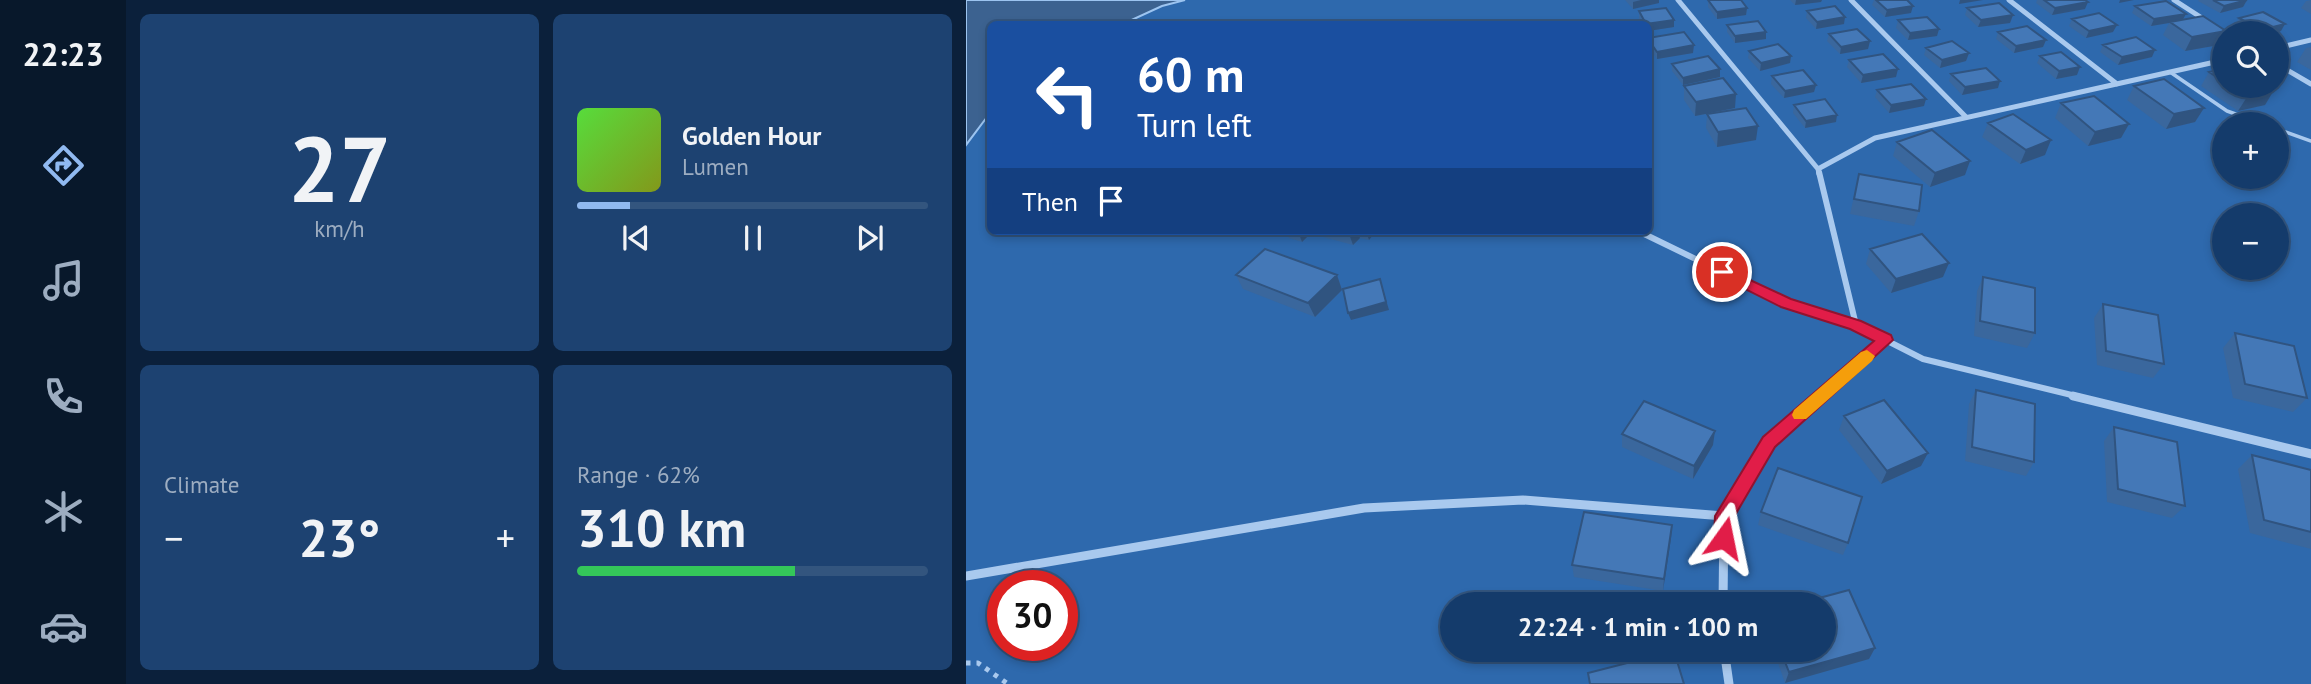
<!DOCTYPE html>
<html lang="en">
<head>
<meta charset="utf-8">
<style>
  :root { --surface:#143b6b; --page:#1d4271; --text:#f1f3f6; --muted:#9dadc1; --line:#33557e; --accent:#90b9f0 }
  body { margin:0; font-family:"PT Sans",sans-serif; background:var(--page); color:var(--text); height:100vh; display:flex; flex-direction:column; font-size:26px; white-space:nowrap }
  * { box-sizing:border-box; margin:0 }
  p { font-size:23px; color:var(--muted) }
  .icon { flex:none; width:38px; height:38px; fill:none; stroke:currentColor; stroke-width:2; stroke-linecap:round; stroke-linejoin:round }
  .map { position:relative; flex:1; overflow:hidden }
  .side { display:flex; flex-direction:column; gap:14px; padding:14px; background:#0b203b; width:840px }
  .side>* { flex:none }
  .guide { position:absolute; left:21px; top:21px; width:665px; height:214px; border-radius:10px; box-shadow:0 4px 10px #0003,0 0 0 2px var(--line); background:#1a4fa0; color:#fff; overflow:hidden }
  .fabs { position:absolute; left:1246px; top:21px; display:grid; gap:14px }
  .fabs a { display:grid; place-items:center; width:77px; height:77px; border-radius:50%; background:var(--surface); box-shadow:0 4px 10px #0003,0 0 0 2px var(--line); font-size:35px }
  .speed { position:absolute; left:21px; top:570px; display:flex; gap:14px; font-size:35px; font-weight:700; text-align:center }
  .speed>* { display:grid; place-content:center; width:91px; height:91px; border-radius:50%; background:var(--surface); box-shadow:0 4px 10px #0003,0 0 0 2px var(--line); line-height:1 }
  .speed .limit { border:10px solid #d22; background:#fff; color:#111 }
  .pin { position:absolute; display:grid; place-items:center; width:60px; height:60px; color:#fff; margin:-30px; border:4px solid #fff; border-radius:50%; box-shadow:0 2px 7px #0007 }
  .me { position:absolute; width:77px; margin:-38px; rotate:12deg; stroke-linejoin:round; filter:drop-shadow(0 0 5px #0008) }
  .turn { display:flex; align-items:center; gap:24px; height:147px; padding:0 35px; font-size:32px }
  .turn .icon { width:91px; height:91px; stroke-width:2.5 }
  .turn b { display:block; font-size:49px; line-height:60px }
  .then { display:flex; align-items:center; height:66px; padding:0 35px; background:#0003; gap:14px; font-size:26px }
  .big { font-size:52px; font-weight:700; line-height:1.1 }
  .side .widget { flex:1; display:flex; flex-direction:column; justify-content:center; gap:10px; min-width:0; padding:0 24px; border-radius:10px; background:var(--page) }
  .side .dial { align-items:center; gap:0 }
  .dial b { font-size:91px; line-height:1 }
  .song { display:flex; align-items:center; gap:21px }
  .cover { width:84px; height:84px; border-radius:10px; background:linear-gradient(135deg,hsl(110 70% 55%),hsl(70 70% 35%)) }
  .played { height:7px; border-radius:4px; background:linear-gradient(90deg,var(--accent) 15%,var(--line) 15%) }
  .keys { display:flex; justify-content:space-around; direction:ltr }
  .heat { display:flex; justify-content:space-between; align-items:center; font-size:38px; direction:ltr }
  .charge { height:10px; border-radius:5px; background:linear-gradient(90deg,#34c759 62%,var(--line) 0) }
  .side .tiles { flex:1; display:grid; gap:14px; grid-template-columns:repeat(2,1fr) }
  .trip { position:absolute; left:474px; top:592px; width:396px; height:70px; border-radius:35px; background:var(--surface); box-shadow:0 4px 10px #0003,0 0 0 2px var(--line); font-weight:700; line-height:70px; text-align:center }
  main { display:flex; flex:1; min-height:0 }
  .dock { display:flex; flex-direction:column; width:126px; justify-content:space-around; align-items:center; background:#08182b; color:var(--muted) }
  .dock .icon { width:49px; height:49px }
  .dock .selected { color:var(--accent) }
  .dock b { font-size:32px; color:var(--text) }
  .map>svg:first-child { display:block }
  .green { fill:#2e69ad; fill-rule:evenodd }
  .water { fill:#3c6290; stroke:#9cc4f0; stroke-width:2 }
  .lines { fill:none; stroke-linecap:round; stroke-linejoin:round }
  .path { stroke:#a9c9ee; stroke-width:5; stroke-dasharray:4.5 6; stroke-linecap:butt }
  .service { stroke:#a9c9ee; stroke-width:3.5 }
  .minor-far2 { stroke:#a9c9ee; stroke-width:5 }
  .minor-far1 { stroke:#a9c9ee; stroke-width:6 }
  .minor { stroke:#a9c9ee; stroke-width:9 }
  .wall { fill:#3a679d }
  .shaded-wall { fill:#305480 }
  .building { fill:#4478b7; stroke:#305480; stroke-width:2 }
  .route { fill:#e11d48; stroke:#92132f; stroke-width:2 }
  .slow { fill:#f59e0b }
</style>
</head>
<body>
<main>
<nav class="dock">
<b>22:23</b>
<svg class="icon selected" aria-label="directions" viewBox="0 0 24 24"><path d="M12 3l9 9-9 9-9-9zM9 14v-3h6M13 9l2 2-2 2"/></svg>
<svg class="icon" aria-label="music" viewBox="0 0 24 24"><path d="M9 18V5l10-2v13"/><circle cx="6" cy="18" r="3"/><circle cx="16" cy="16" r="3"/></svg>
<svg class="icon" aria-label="phone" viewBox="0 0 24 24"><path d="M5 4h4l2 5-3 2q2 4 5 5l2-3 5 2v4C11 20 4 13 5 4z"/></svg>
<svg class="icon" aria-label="climate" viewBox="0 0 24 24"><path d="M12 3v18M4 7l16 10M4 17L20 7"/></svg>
<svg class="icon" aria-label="car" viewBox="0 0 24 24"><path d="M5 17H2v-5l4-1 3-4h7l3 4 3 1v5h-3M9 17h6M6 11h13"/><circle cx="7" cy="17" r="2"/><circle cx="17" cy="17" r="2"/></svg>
</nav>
<section class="side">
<div class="tiles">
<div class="widget dial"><b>27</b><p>km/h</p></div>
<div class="widget">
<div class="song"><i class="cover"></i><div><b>Golden Hour</b><p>Lumen</p></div></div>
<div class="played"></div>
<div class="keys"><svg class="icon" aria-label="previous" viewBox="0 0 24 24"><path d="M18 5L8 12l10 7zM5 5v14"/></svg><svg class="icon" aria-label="pause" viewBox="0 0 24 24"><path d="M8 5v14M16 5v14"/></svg><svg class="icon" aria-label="next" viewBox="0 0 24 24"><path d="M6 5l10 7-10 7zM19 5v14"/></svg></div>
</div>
<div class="widget"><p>Climate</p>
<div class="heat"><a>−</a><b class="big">23°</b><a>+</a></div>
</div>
<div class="widget"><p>Range · 62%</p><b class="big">310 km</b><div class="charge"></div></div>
</div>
</section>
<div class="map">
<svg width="1345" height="684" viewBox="0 0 1345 684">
  <rect width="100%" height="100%" fill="#1b4f8f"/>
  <path class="green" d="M0,0h1345v684h-1345zM24,24h658v207h-658zM1258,33h53v53h-53zM1258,124h53v53h-53zM1258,215h53v53h-53zM37,586h59v60h-59zM486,604h372v45h-372z"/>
  <path class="water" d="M0,0h219l-23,6 -39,18h-133v89l-24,32z"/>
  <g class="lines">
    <path class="path" d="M0,663h12l30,21"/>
    <path class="service" d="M1204,72l57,39 37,13
      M1311,129l34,12"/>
    <path class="minor-far2" d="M712,0l140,169 1,5
      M885,0l115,117
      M1043,0l108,84
      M1208,0l31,20
      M1311,48l34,-8
      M1311,64l34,20
      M852,169l57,-31 349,-78"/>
    <path class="minor-far1" d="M853,172l37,153
      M672,231l148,72 70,22 67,34 157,38
      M854,397l65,-57"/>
    <path class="minor" d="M1107,396l238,58
      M0,576l398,-68 159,-8 201,16
      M757,604l1,-88 45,-74 53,-46
      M758,649l5,35"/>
  </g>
  <path class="wall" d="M659,0h34v3l-26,6z
    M742,0l39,8 -1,7 -29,4 -9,-12z
    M824,0h32l-1,2 -26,3z
    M908,0h33l4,13 -26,4 -13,-12z
    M1071,0h48v9l-33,6 -16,-12z
    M1233,0h48l-4,7 -23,6 -22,-12z
    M1345,0v14l-10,-6 5,-7z
    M1169,6l48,13 43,12 -2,2 -5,12 -34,6 -22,-16 6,-12 -18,3 -19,-13z
    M1001,8l46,7 -3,8 -32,4 -13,-12z
    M673,11l35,9v7l-26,4v-7h-6l-3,-5z
    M841,11l37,13 -28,5 -10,-11z
    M1273,18l42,13 -8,2h-23l-15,-8z
    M1106,19l41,13 -27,6 -17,-12z
    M932,20l41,9 -2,7 -29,4 -12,-12z
    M761,25l39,7v7l-31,4 -8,-11z
    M1032,32l48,8 -3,7 -29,6 -18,-14z
    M863,34l41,7 -2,8 -28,5 -13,-13z
    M682,38l45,15 -36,6 -9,-13z
    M1137,45l49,12 -34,8 -18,-13z
    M1345,47v23l-14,-8 9,-14z
    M960,48l43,5 -3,8 -26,7 -16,-13z
    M783,51l42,5 -1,7 -30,8 -12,-13z
    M1074,56l37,19 -21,4 -19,-16z
    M883,60l47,17 -35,6 -14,-16z
    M706,64l48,13 -37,8 -11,-14z
    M1258,69v17h43l7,4 -9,15 -27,6 -37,-25 8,-14z
    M985,74l47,14 -36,7 -13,-14z
    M806,76l44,9 -2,7 -30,6 -13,-14z
    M718,86l51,22 -26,6 47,26 -39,7 -11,-19 1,-14 -12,2 -11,-16z
    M1168,86l70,22 -9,14 -29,7 -39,-29z
    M911,90l47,16 -35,7 -14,-16z
    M1095,103l68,21 -8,14 -33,8 -33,-28z
    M828,105l42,17 -31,6 -12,-15z
    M1022,123l57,32 -25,9 -38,-27z
    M931,142l68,33 -35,12 -37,-31z
    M893,174l60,37 -5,15 -64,-12z
    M320,231h90l-7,9 -9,-2 -7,7 -45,-12 1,2 -7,7 -13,-4z
    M904,249l73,28 -52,16 -25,-29z
    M270,275h101l5,15 -27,27 -72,-28z
    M1017,277l52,56 -8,15 -53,-12 3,-45z
    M1137,304l61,60 -11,14 -56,-13 -3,-47z
    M1269,333l72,65 -14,14 -60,-14 -10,-50z
    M1010,390l58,72 -8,14 -61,-15 4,-57z
    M878,416l77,50 -40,18 -42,-54z
    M1148,427l71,79 -13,12 -65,-16 -3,-61z
    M656,434l91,11 -20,34 -71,-32z
    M1286,455l59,15v79l-61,-16 -12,-64z
    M795,512l87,31 -5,12 -85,-30z
    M706,525l-9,66 -89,-14 -2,-12z
    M909,648l-6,11 -84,24 -12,-34z"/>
  <path class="shaded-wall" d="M675,0h18v3l-26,6v-7z
    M830,0h26l-1,2 -26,3z
    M994,0h23l-24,4z
    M1154,0h14l-15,3z
    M1281,0l-4,7 -23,6 4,-7z
    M1122,2l-3,7 -33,6 3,-7z
    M947,6l-2,7 -26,4 2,-7z
    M781,8l-1,7 -29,4v-7z
    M1220,14l-4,7 -12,1 -1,1 -18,3 3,-7z
    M1047,15l-3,8 -32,4 3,-7z
    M879,17l-1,7 -28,5 1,-7z
    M708,20v7l-26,4v-7h-2z
    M1319,24l-4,7 -8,2h-14l2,-3z
    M1151,25l-4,7 -27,6 3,-7z
    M973,29l-2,7 -29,4 2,-7z
    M1260,31l-2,2 -5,12 -34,6 7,-14z
    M800,32v7l-31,4v-7z
    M1080,40l-3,7 -29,6 2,-7z
    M904,41l-2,8 -28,5 1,-7z
    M728,45l-1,8 -36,6v-7z
    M1189,50l-3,7 -34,8 4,-8z
    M1003,53l-3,8 -26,7 2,-8z
    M825,56l-1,7 -30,8 1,-8z
    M1114,67l-3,8 -21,4 3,-8z
    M754,69v8l-37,8v-7z
    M932,69l-2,8 -35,6 2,-8z
    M1034,81l-2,7 -36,7 3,-8z
    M850,85l-2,7 -30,6 1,-7z
    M1308,90l-9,15 -27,6 9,-14z
    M770,94l-1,14 -40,8 1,-14z
    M960,99l-2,7 -35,7 2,-8z
    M1238,108l-9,14 -29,7 8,-15z
    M871,115l-1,7 -31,6 1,-7z
    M1163,124l-8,14 -33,8 7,-14z
    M792,126l-2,14 -39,7 1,-15z
    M1085,140l-6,15 -25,9 6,-14z
    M1004,161l-5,14 -35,12 5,-14z
    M336,231h5l2,4 -7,7 -3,-8z
    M382,231h9l3,7 -7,7z
    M400,231h10l-7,9z
    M983,263l-6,14 -52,16 5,-14z
    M371,275l5,15 -27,27 -7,-14z
    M414,279l9,31 -38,10 -3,-7z
    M749,431l-2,14 -20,34 1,-13z
    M962,453l-7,13 -40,18 6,-13z
    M706,525l-1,13 -8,53 1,-12z
    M909,648l-6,11 -84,24 4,-11z"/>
  <path class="building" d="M742,0h33l6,8 -30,4z
    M910,0h31l6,6 -26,4z
    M1078,0h41l3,2 -33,6z
    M1247,0h34l-23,6z
    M1200,1l20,13 -32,5 -19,-13z
    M1033,3l14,12 -32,5 -14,-12z
    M869,6l10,11 -28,5 -10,-11z
    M700,8l8,12 -28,4 -7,-13z
    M1297,12l22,12 -24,6 -22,-12z
    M1133,13l18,12 -28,6 -17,-12z
    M1237,16l23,15 -34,6 -22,-15z
    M961,17l12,12 -29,4 -12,-13z
    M792,21l8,11 -31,4 -8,-11z
    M1061,26l19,14 -30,6 -18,-14z
    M891,29l13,12 -29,6 -12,-13z
    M718,32l10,13 -37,7 -9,-13v-1z
    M1170,37l19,13 -33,7 -19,-12z
    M986,41l17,12 -27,7 -16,-12z
    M812,44l13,12 -30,7 -12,-12z
    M1095,52l19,15 -21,4 -19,-15z
    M917,54l15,15 -35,6 -14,-15z
    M742,56l12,13 -37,9 -11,-14z
    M1020,68l14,13 -35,6 -14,-13z
    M1258,69v13l-15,-10z
    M837,70l13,15 -31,6 -13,-15z
    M757,78l13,16 -40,8 -12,-16z
    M1198,79l40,29 -30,6 -40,-28z
    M945,84l15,15 -35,6 -14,-15z
    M1264,86h37l7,4 -27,7z
    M1128,96l35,28 -34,8 -34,-29z
    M859,99l12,16 -31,6 -12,-16z
    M780,108l12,18 -40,6 -11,-18z
    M1047,114l38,26 -25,10 -38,-27z
    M966,130l38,31 -35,12 -38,-31z
    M893,174l63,11 -3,26 -65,-12z
    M323,231h13l-3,3z
    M956,234l27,29 -53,16 -26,-30z
    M299,249l72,26 -29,28 -72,-28z
    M1017,277l52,11v45l-55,-12z
    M414,279l6,23 -38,11 -5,-24z
    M1137,304l55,11 6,49 -58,-13z
    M1269,333l59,13 13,52 -62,-14z
    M1010,390l59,14 -1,58 -62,-15z
    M918,400l44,53 -41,18 -43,-55z
    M678,401l71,30 -21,35 -72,-32z
    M1148,427l63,15 8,64 -67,-17z
    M1286,455l59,15v62l-47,-12z
    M812,468l84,29 -14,46 -87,-31z
    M618,512l88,13 -8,54 -92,-14z
    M883,590l26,58 -86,24 -9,-23h44v-45h-27z
    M708,651l10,33h-94l-2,-11z"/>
  <path class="route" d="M756,267l69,32 70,22 30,14 2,5 -118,107 -41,70v21l-3,6 -7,3 -7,-3 -3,-6 1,-22 48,-79 111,-96 -24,-12 -69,-22 -64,-32 -3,-3z"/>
  <path class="slow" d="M901,350l8,6 -3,5 -66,58h-12l-2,-4 2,-5 67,-58z"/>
</svg>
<div class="fabs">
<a><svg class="icon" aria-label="search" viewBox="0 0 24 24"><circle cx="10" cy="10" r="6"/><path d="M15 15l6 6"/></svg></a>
<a>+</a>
<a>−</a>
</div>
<div class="speed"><div class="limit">30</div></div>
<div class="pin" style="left:756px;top:272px;background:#d93025"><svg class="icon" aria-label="arrive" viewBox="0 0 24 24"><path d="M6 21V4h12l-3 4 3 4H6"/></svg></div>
<svg class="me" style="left:758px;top:538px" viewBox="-20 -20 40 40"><path d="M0-17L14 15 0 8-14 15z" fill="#e11d48" stroke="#fff" stroke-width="4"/></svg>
<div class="trip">22:24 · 1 min · 100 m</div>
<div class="guide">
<div class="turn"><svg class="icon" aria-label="left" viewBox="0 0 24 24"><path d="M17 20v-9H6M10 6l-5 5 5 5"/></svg><div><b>60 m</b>Turn left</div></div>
<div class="then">Then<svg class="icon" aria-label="arrive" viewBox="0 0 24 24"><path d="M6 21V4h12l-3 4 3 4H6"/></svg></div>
</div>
</div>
</main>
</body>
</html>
